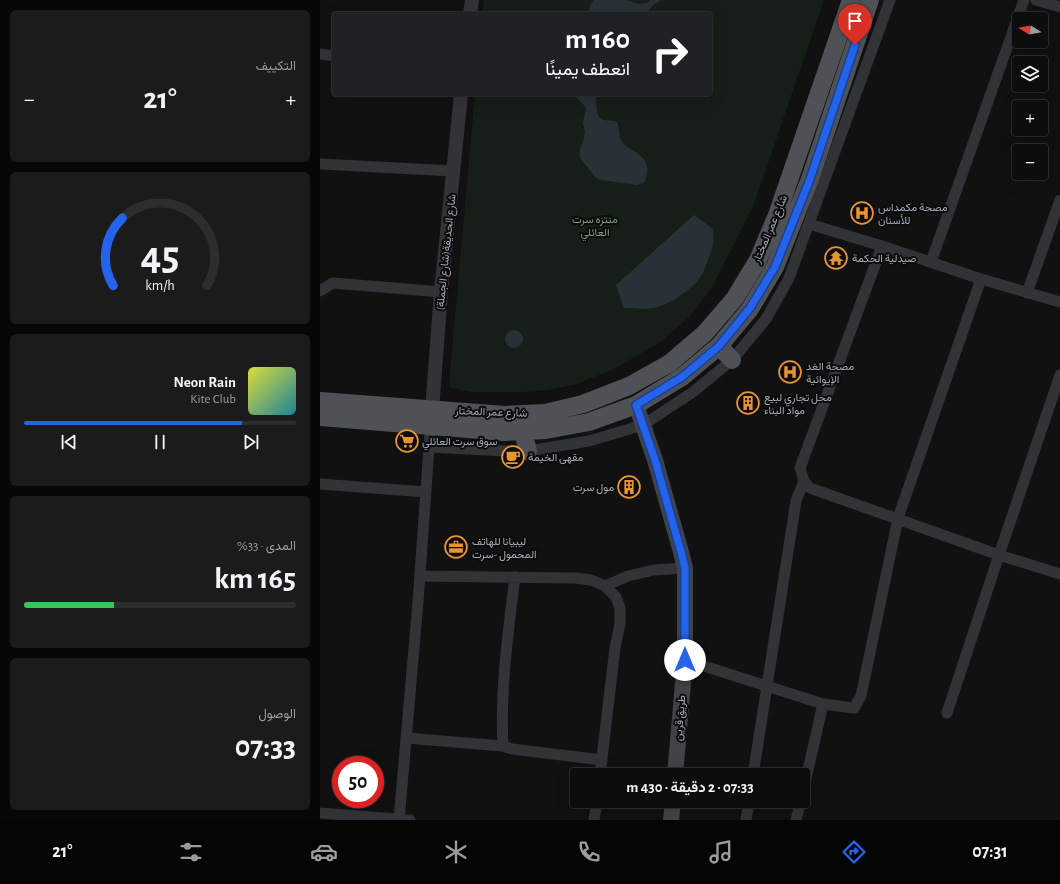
<!DOCTYPE html>
<html lang="ar">
<head>
<meta charset="utf-8">
<style>
  :root { --surface:#0d0d0e; --page:#1b1b1c; --text:#f1f3f6; --muted:#9a9c9e; --line:#2d2d2e; --accent:#2563eb }
  body { margin:0; font-family:"Alegreya Sans",Vazirmatn,sans-serif; background:var(--page); color:var(--text); direction:rtl; height:100vh; display:flex; flex-direction:column; font-size:15px; white-space:nowrap }
  * { box-sizing:border-box; margin:0 }
  p { font-size:13px; color:var(--muted) }
  .icon { flex:none; width:22px; height:22px; fill:none; stroke:currentColor; stroke-width:2; stroke-linecap:round; stroke-linejoin:round }
  .map { position:relative; flex:1; overflow:hidden; direction:ltr }
  .drawer { display:flex; flex-direction:column; gap:10px; padding:10px; background:#070708; width:320px }
  .drawer>* { flex:none }
  .guide { position:absolute; left:12px; top:12px; width:380px; height:84px; border-radius:4px; box-shadow:0 4px 16px #0002,0 0 0 1px var(--line); direction:rtl; background:#202124; color:#fff; overflow:hidden }
  .needle { width:26px; rotate:281deg }
  .buttons { position:absolute; left:692px; top:12px; display:grid; gap:8px }
  .buttons a { display:grid; place-items:center; width:36px; height:36px; border-radius:4px; background:var(--surface); box-shadow:0 4px 16px #0002,0 0 0 1px var(--line); font-size:20px }
  .speed { position:absolute; left:12px; top:756px; display:flex; gap:8px; font-size:20px; font-weight:700; text-align:center }
  .speed>* { display:grid; place-content:center; width:52px; height:52px; border-radius:50%; background:var(--surface); box-shadow:0 4px 16px #0002,0 0 0 1px var(--line); line-height:1 }
  .speed .limit { border:6px solid #d22; background:#fff; color:#111 }
  .pin { position:absolute; display:grid; place-items:center; width:34px; height:34px; color:#fff; margin:-41px -17px; border-radius:50% 50% 50% 0; rotate:-45deg; box-shadow:0 0 4px #0007 }
  .pin .icon { rotate:45deg }
  .me { position:absolute; width:44px; margin:-22px; rotate:0deg; stroke-linejoin:round; filter:drop-shadow(0 0 3px #0008) }
  .turn { display:flex; align-items:center; gap:14px; height:84px; padding:0 16px; font-size:18px }
  .turn .icon { width:52px; height:52px; stroke-width:2.5 }
  .turn b { display:block; font-size:28px; line-height:34px }
  .big { font-size:30px; font-weight:600; line-height:1.1 }
  .drawer .tile { flex:1; display:flex; flex-direction:column; justify-content:center; gap:6px; min-width:0; padding:0 14px; border-radius:6px; background:var(--page) }
  .drawer .dial { align-items:center; gap:0 }
  .dial svg { height:104px; overflow:visible; fill:none; stroke:var(--line); stroke-width:7; stroke-linecap:round; text-anchor:middle }
  .dial text { fill:var(--text); stroke:none }
  .song { display:flex; align-items:center; gap:12px }
  .cover { width:48px; height:48px; border-radius:6px; background:linear-gradient(135deg,hsl(60 70% 55%),hsl(190 70% 35%)) }
  .played { height:4px; border-radius:2px; background:linear-gradient(90deg,var(--accent) 80%,var(--line) 80%) }
  .keys { display:flex; justify-content:space-around; direction:ltr }
  .heat { display:flex; justify-content:space-between; align-items:center; font-size:22px; direction:ltr }
  .charge { height:6px; border-radius:3px; background:linear-gradient(90deg,#34c759 33%,var(--line) 0) }
  .trip { position:absolute; left:250px; top:768px; width:240px; height:40px; border-radius:4px; background:var(--surface); box-shadow:0 4px 16px #0002,0 0 0 1px var(--line); font-weight:600; line-height:40px; text-align:center; direction:rtl }
  .dock { display:flex; height:64px; justify-content:space-around; align-items:center; background:#050506; color:var(--muted) }
  .dock .icon { width:28px; height:28px }
  .dock .current { color:var(--accent) }
  .dock b { font-size:18px; color:var(--text) }
  main { display:flex; flex:1; min-height:0 }
  .map>svg:first-child { display:block }
  .green { fill:#171d17 }
  .water { fill:#283135 }
  .lines { fill:none; stroke-linecap:round; stroke-linejoin:round }
  .minor { stroke:#323337; stroke-width:11 }
  .tertiary { stroke:#323337; stroke-width:14 }
  .secondary { stroke:#404347; stroke-width:16 }
  .primary { stroke:#4e5156; stroke-width:18 }
  .route-casing { stroke:#184099; stroke-width:10 }
  .route { stroke:#2563eb; stroke-width:7 }
  .labels { text-anchor:middle; dominant-baseline:central; stroke-width:4; stroke-linejoin:round; paint-order:stroke }
  .poi-label { font-size:11px; fill:#a3a9b2; stroke:#0c0c0d; text-anchor:start }
  .park-label { font-size:11px; fill:#7c9d7a; stroke:#0c0c0d }
  .street-label { font-size:11px; fill:#a3a9b2; stroke:#0c0c0d }
</style>
</head>
<body>
<main>
<div class="map">
<svg width="740" height="820" viewBox="0 0 740 820">
  <rect width="100%" height="100%" fill="#111112"/>
  <path class="green" d="M164,0h340l-71,207 -42,82 -22,28 -30,26 -45,26 -37,15 -29,6 -23,2h-54l-20,-4 -2,-5 26,-289h235v-80h-228z"/>
  <path class="water" d="M274,0h32l12,4 9,-1 4,-3h10l-9,6 -5,8h-60l4,-10z
    M253,94h22c3,7 -2,23 9,26 5,1 8,0 13,2 3,7 1,15 6,21 3,3 7,6 11,8 13,8 17,17 10,32l-8,2 -35,-5 -5,-2 -16,-20v-9l4,-11 1,-6 -2,-9 3,-14 -3,-5z
    M374,215l19,14c2,12 -1,22 -6,33 -2,6 -4,12 -8,17 -10,12 -26,23 -41,28 -11,3 -23,1 -34,1l-8,-23z
    M185 339a9 9 0 1 1 18 0a9 9 0 1 1-18 0Z"/>
  <g class="lines">
    <path class="minor" d="M716,0l24,7
      M0,54l14,2
      M0,164l134,7
      M489,224l73,22 99,33 79,23
      M562,246l-82,222 4,13 6,7 189,67 61,19
      M611,262l93,-262
      M0,291l13,-8 108,9
      M707,293l33,-93
      M110,447l74,4h24l61,-10 54,-16 50,-33 39,-32 34,-41 23,-41 101,-278
      M0,484l106,8
      M100,576l156,2 15,2 14,6 11,11 4,11v16l-5,24 -15,127
      M195,577c-7,56 -15,113 -12,169l9,3 90,11
      M285,586l23,-10 26,-6 31,-2
      M365,660l138,44 31,4 7,-12 37,-178 83,-239
      M627,713l52,-158 61,-180
      M86,738l97,8
      M433,775l43,-274 8,-20
      M483,792l20,-88
      M0,813l90,7
      M79,820l19,-218 13,-182
      M274,820l3,-19
      M426,820l3,-19
      M476,820l5,-19"/>
    <path class="tertiary" d="M150,14l2,-14
      M112,410l9,-118 20,-198"/>
    <path class="secondary" d="M316,405l19,55 26,92 4,16v92l-10,115
      M351,820l2,-19"/>
    <path class="primary" d="M399,346l13,14
      M0,401l185,14 40,-2 38,-9 46,-18 41,-23 35,-30 30,-35 23,-38 19,-45 74,-215
      M0,417l184,15 42,-2 43,-8 47,-17 46,-28 37,-31 31,-37 25,-42 35,-88 60,-179
      M203,432l5,19"/>
  </g>
  <g class="lines">
    <g class="route-casing">
      <path id="route" d="M365,660v-92l-4,-16 -26,-92 -19,-55 46,-28 37,-31 31,-38 25,-41 35,-88 45,-134"/>
    </g>
    <use href="#route" class="route"/>
  </g>
  <defs>
    <g id="hospital-ring" transform="scale(1.15)"><circle r="9.5" fill="#0c0c0d" stroke="#e99432" stroke-width="1.5"/><path d="M-5-5h3v3.5h4V-5h3V5h-3V1.5h-4V5h-3Z" fill="#e99432"/></g>
    <g id="temple-ring" transform="scale(1.15)"><circle r="9.5" fill="#0c0c0d" stroke="#e99432" stroke-width="1.5"/><path d="M0-6L5-2H3V0L6.5 2.5H4V6H1.5V3h-3V6H-4V2.5H-6.5L-3 0V-2H-5Z" fill="#e99432"/></g>
    <g id="building-ring" transform="scale(1.15)"><circle r="9.5" fill="#0c0c0d" stroke="#e99432" stroke-width="1.5"/><path d="M-4-6H4V6H1V3H-1V6H-4ZM-2.5-4.3h1.7v1.8h-1.7ZM.8-4.3h1.7v1.8H.8ZM-2.5-1h1.7V.8h-1.7ZM.8-1h1.7V.8H.8Z" fill="#e99432"/></g>
    <g id="supermarket-ring" transform="scale(1.15)"><circle r="9.5" fill="#0c0c0d" stroke="#e99432" stroke-width="1.5"/><path d="M-6-5.5h2.5l.6 2H6L4.5 2H-2.5L-4.4-4H-6ZM-1.5 3.2a1.3 1.3 0 1 0 .1 0ZM3 3.2a1.3 1.3 0 1 0 .1 0Z" fill="#e99432"/></g>
    <g id="cafe-ring" transform="scale(1.15)"><circle r="9.5" fill="#0c0c0d" stroke="#e99432" stroke-width="1.5"/><path d="M-5.5-4.5H6V0H3Q3 3.5 0 3.5H-2.5Q-5.5 3.5-5.5 0ZM3-3.2v2h1.7v-2ZM-6 4.5H4V6H-6Z" fill="#e99432"/></g>
    <g id="office-ring" transform="scale(1.15)"><circle r="9.5" fill="#0c0c0d" stroke="#e99432" stroke-width="1.5"/><path d="M-6-3h4V-5.5h4V-3h4V5H-6ZM-1-4.5V-3h2v-1.5ZM-6 0V1H6V0Z" fill="#e99432"/></g>
  </defs>
  <g fill-rule="evenodd">
    <use href="#hospital-ring" x="542" y="213"/>
    <use href="#temple-ring" x="516" y="258"/>
    <use href="#hospital-ring" x="470" y="372"/>
    <use href="#building-ring" x="428" y="403"/>
    <use href="#supermarket-ring" x="87" y="441"/>
    <use href="#cafe-ring" x="193" y="457"/>
    <use href="#building-ring" x="309" y="487"/>
    <use href="#office-ring" x="136" y="547"/>
  </g>
  <g class="labels">
    <g class="poi-label">
      <text x="558" y="207">مصحة مكمداس<tspan x="558" dy="13">للأسنان</tspan></text>
      <text x="532" y="258">صيدلية الحكمة</text>
      <text x="486" y="366">مصحة الغد<tspan x="486" dy="13">الإيوائية</tspan></text>
      <text x="444" y="397">محل تجاري لبيع<tspan x="444" dy="13">مواد البناء</tspan></text>
      <text x="102" y="441">سوق سرت العائلي</text>
      <text x="208" y="457">مقهى الخيمة</text>
      <text x="294" y="487" text-anchor="end">مول سرت</text>
      <text x="152" y="541">ليبيانا للهاتف<tspan x="152" dy="13">المحمول -سرت</tspan></text>
    </g>
    <g class="park-label">
      <text x="275" y="219">منتزه سرت<tspan x="275" dy="13">العائلي</tspan></text>
    </g>
    <g class="street-label">
      <text transform="translate(450 229) rotate(-67)">شارع عمر المختار</text>
      <text transform="translate(126 252) rotate(-84)">شارع الحديقة(شارع الجملة)</text>
      <text transform="translate(171 412) rotate(2)">شارع عمر المختار</text>
      <text transform="translate(360 718) rotate(-85)">طريق قرين</text>
    </g>
  </g>
</svg>
<div class="buttons">
<a><svg class="needle" viewBox="-14 -14 28 28"><path d="M0-13l5 13h-10z" fill="#e53935"/><path d="M0 13l5-13h-10z" fill="#9a9c9e"/></svg></a>
<a><svg class="icon" aria-label="layers" viewBox="0 0 24 24"><path d="M12 4l9 5-9 5-9-5zM3 14l9 5 9-5"/></svg></a>
<a>+</a>
<a>−</a>
</div>
<div class="speed"><div class="limit">50</div></div>
<div class="pin" style="left:535px;top:45px;background:#d93025"><svg class="icon" aria-label="arrive" viewBox="0 0 24 24"><path d="M6 21V4h12l-3 4 3 4H6"/></svg></div>
<svg class="me" style="left:365px;top:660px" viewBox="-20 -20 40 40"><circle r="19" fill="#fff"/><path d="M0-13L10 11 0 6-10 11z" fill="#2563eb"/></svg>
<div class="trip">07:33 · 2 دقيقة · 430 m</div>
<div class="guide">
<div class="turn"><svg class="icon" aria-label="right" viewBox="0 0 24 24"><path d="M7 20v-9h11M14 6l5 5-5 5"/></svg><div><b>160 m</b>انعطف يمينًا</div></div>
</div>
</div>
<section class="drawer">
<div class="tile"><p>التكييف</p>
<div class="heat"><a>−</a><b class="big">21°</b><a>+</a></div>
</div>
<div class="tile dial"><svg viewBox="0 0 100 80">
<path d="M14 69A42 42 0 1 1 86 69"/>
<path d="M14 69A42 42 0 0 1 21 17" stroke="#2563eb"/>
<text x="50" y="56" font-size="32" font-weight="700">45</text>
<text x="50" y="72" font-size="11">km/h</text>
</svg></div>
<div class="tile">
<div class="song"><i class="cover"></i><div><b>Neon Rain</b><p>Kite Club</p></div></div>
<div class="played"></div>
<div class="keys"><svg class="icon" aria-label="previous" viewBox="0 0 24 24"><path d="M18 5L8 12l10 7zM5 5v14"/></svg><svg class="icon" aria-label="pause" viewBox="0 0 24 24"><path d="M8 5v14M16 5v14"/></svg><svg class="icon" aria-label="next" viewBox="0 0 24 24"><path d="M6 5l10 7-10 7zM19 5v14"/></svg></div>
</div>
<div class="tile"><p>المدى · 33%</p><b class="big">165 km</b><div class="charge"></div></div>
<div class="tile"><p>الوصول</p><b class="big">07:33</b></div>
</section>
</main>
<nav class="dock">
<b>07:31</b>
<svg class="icon current" aria-label="directions" viewBox="0 0 24 24"><path d="M12 3l9 9-9 9-9-9zM9 14v-3h6M13 9l2 2-2 2"/></svg>
<svg class="icon" aria-label="music" viewBox="0 0 24 24"><path d="M9 18V5l10-2v13"/><circle cx="6" cy="18" r="3"/><circle cx="16" cy="16" r="3"/></svg>
<svg class="icon" aria-label="phone" viewBox="0 0 24 24"><path d="M5 4h4l2 5-3 2q2 4 5 5l2-3 5 2v4C11 20 4 13 5 4z"/></svg>
<svg class="icon" aria-label="climate" viewBox="0 0 24 24"><path d="M12 3v18M4 7l16 10M4 17L20 7"/></svg>
<svg class="icon" aria-label="car" viewBox="0 0 24 24"><path d="M5 17H2v-5l4-1 3-4h7l3 4 3 1v5h-3M9 17h6M6 11h13"/><circle cx="7" cy="17" r="2"/><circle cx="17" cy="17" r="2"/></svg>
<svg class="icon" aria-label="filters" viewBox="0 0 24 24"><path d="M4 7h16M4 17h16"/><circle cx="9" cy="7" r="2"/><circle cx="15" cy="17" r="2"/></svg>
<b>21°</b>
</nav>
</body>
</html>
